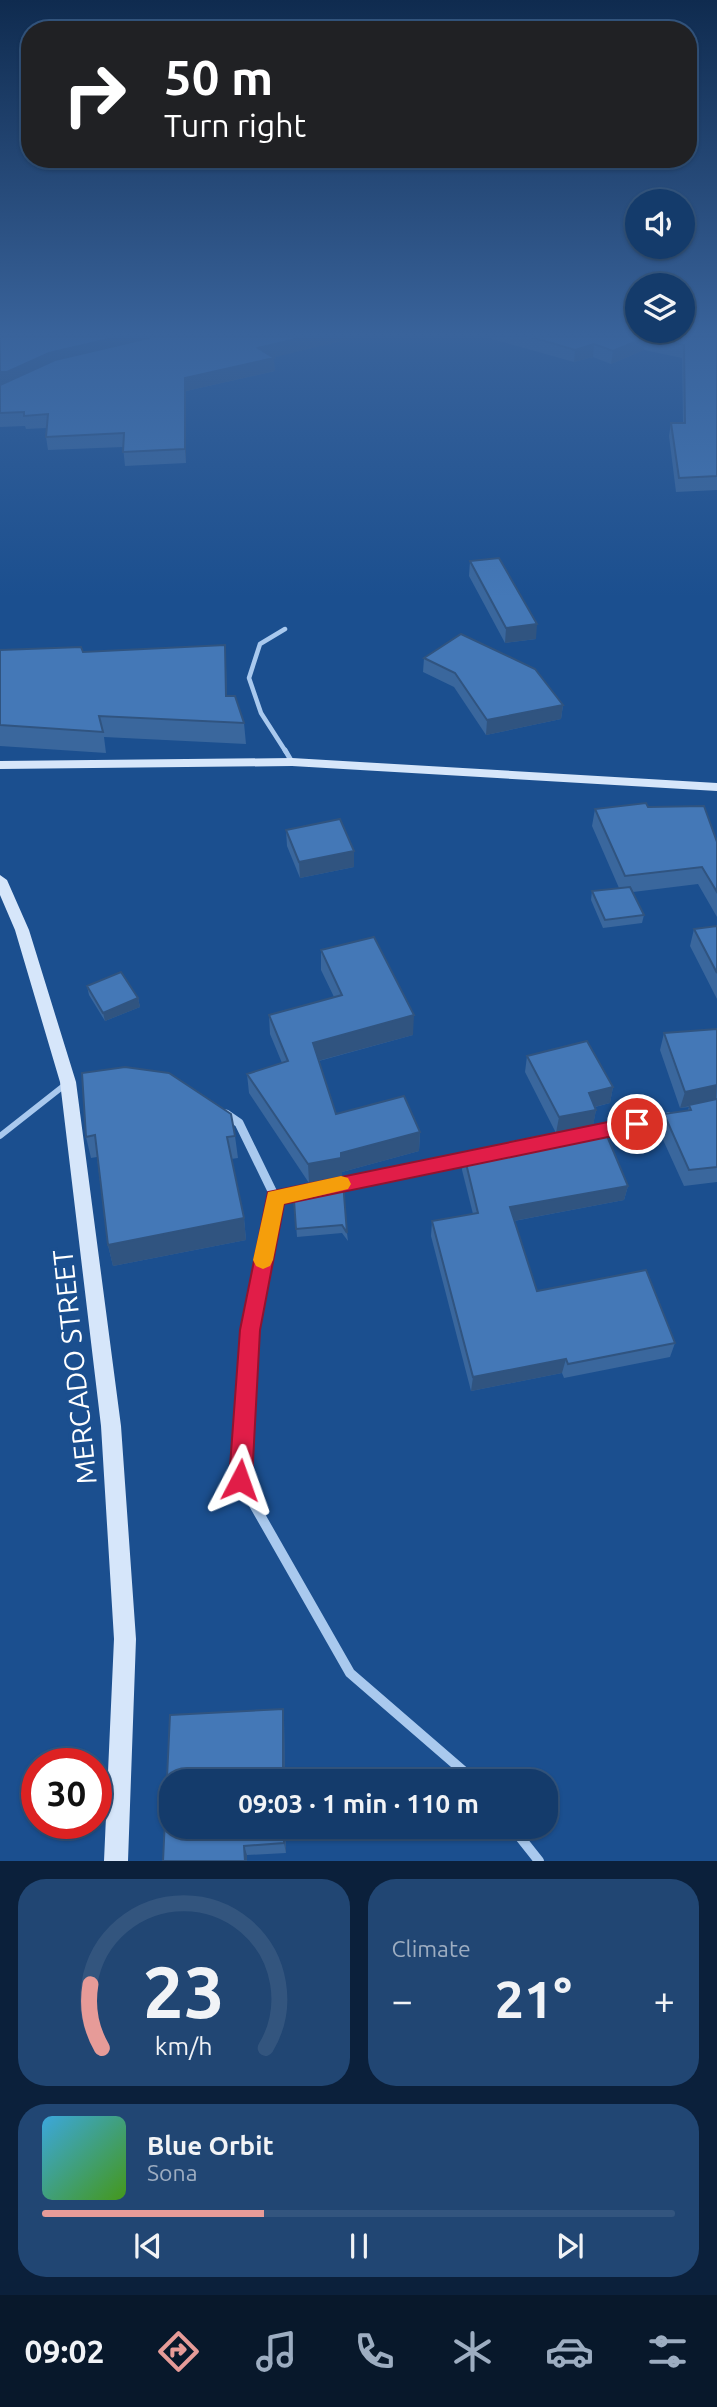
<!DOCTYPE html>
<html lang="en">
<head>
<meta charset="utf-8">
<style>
  :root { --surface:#143b6b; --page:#214673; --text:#f1f3f6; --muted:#9dadc1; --line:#33557e; --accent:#e69b98 }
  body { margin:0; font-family:Ubuntu,sans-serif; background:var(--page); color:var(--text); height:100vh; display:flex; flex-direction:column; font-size:26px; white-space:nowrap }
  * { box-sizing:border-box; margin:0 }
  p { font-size:23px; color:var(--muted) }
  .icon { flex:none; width:38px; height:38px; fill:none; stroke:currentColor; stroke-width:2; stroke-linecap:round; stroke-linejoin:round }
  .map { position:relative; height:1861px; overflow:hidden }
  .side { display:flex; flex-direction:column; gap:18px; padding:18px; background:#0b203b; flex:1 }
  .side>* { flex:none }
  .guide { position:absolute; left:21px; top:21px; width:676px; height:147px; border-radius:28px; box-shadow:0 2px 5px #0004,0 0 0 2px var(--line); background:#202124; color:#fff; overflow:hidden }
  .tools { position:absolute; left:625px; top:189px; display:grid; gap:14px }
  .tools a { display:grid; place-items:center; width:70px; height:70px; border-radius:50%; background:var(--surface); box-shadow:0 2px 5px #0004,0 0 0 2px var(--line); font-size:35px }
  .speed { position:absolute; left:21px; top:1748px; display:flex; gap:14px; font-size:35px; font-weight:700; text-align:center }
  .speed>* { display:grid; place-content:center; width:91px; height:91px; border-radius:50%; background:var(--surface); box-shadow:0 2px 5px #0004,0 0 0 2px var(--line); line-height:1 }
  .speed .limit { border:10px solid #d22; background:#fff; color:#111 }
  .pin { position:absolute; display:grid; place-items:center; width:60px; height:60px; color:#fff; margin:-30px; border:4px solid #fff; border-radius:50%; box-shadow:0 2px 7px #0007 }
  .me { position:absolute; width:77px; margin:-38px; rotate:4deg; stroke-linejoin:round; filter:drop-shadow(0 0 5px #0008) }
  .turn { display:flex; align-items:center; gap:24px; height:147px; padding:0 28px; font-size:32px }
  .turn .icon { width:91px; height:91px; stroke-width:2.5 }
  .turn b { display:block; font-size:49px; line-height:60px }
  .big { font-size:52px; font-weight:700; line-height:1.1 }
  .side .widget { flex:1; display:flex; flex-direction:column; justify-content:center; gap:10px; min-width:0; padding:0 24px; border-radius:28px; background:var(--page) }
  .side .dial { align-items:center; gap:0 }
  .dial svg { height:182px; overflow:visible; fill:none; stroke:var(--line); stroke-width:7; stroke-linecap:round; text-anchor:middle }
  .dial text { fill:var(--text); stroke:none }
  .song { display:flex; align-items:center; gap:21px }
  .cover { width:84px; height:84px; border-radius:10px; background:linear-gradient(135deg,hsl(200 70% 55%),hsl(100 70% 35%)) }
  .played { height:7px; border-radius:4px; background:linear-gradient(90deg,var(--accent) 35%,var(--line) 35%) }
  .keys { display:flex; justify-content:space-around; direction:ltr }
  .heat { display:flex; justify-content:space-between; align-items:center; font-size:38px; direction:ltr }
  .side .tiles { flex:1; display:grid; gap:18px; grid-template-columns:1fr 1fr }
  .widget:last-child { grid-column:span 2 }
  .trip { position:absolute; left:159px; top:1769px; width:399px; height:70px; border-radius:28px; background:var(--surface); box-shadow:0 2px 5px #0004,0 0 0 2px var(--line); font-weight:700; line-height:70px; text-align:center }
  .dock { display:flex; height:112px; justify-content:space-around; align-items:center; background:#08182b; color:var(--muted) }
  .dock .icon { width:49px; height:49px }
  .dock .current { color:var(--accent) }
  .dock b { font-size:32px; color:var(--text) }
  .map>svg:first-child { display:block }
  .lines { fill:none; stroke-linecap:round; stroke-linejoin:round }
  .service-far2 { stroke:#a9c9ee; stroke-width:4.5 }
  .service-far1 { stroke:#a9c9ee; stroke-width:5 }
  .service { stroke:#a9c9ee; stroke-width:6 }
  .minor-far1 { stroke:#a9c9ee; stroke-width:9 }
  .minor { stroke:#a9c9ee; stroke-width:10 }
  .secondary { fill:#d6e6fa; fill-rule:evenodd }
  .wall { fill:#3a679d }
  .shaded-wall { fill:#305480 }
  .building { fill:#4478b7; stroke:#305480; stroke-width:2 }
  .route { fill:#e11d48; stroke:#92132f; stroke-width:2 }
  .slow { fill:#f59e0b }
  .labels { text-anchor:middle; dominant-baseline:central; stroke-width:7; stroke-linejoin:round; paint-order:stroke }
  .near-street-label { font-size:28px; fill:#fff; stroke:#1b4f8f }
</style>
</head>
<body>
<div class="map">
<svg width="717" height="1861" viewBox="0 0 717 1861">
  <rect width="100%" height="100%" fill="#1b4f8f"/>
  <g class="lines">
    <path class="service-far2" d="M285,629l-25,15 -11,34 12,35 25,39"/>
    <path class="service-far1" d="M285,750l7,12"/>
    <path class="service" d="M0,1136l66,-52"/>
    <path class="minor-far1" d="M226,1114l13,9 36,74 -25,133 -5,75
      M598,1131l71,-14
      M275,1197l195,-40"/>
    <path class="minor" d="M245,1404l-5,76 110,193 126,109
      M512,1827l27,34"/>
    <path class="secondary" d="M292,758l425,25v8l-425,-25 -292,3v-8z
      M0,875l7,5 22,50 47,152 45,344 15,213 -8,222h-24l10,-222 -13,-213 -41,-344 -45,-152 -15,-35z"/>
  </g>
  <path class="wall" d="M0,337h358l-85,20 2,14 -89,20v72l-61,3 -2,-19 -75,3 -2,-13 1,-9 -21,1 -1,-3 -25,1z
    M485,337h232v153l-41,2 -7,-56 2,-13h12l-1,-65 -38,-8 -33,14 -18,-7 -19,5z
    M470,561l66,78 -31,4 -36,-67z
    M0,650l83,2 143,14 1,30 17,27 2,21 -142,-7 2,16 -106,-7z
    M424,658l139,47 -2,14 -75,16 -32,-48 -31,-15z
    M648,807l69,35v75l-19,-33 -65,8 11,23 -2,8 -39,5 -12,-28 1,-9 27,-3 -27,-62 3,-17z
    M286,830l68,21v16l-54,11 -13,-32z
    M717,926v73l-27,-53 4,-17z
    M321,950l92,85 -94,26 17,53 84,18 -1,19 -77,21v4l-33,7 -60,-90 -2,-19 35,-11 -12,-29 -1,-19 65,-18 -13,-27z
    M87,986l51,12 2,9 -35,14 -16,-26z
    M717,1029v153l-33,4 -25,-55 5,-17 24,-4 1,-3 -9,1 -20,-58 4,-17z
    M527,1056l86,31 -3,16 -15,4 1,3 -3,15 35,61 -4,14 -110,21 23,70 138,52 -5,14 -106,21 -2,-5 -91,18 -40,-155 1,-15 41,-7 -11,-44 2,-15 41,-5 1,-7 50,-10 -31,-61z
    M82,1073l153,63 3,22 -7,1 13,59 2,22 -133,26 -5,-21 -11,-88 -6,1 -5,-21z
    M317,1188l30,45 1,8 -6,-8 -45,4 -3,-37 23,-7z
    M284,1720l2,133 -39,2v6h-84z"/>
  <path class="shaded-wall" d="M117,337h56l-173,49v-14l49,-19z
    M304,337h54l-99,24 -1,-13z
    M646,337l-2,13 -33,14 2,-13z
    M594,344l-1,13 -19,5 1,-12z
    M274,358l1,13 -89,20v72l-1,-14v-71z
    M537,624l-1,15 -31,4 1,-15z
    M563,705l-2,14 -75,16 1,-15z
    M354,851v16l-54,11 -1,-16z
    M138,998l2,9 -35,14 -2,-8z
    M414,1015l-1,20 -99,27 -1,-19z
    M717,1085l-1,16 -36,7 5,-16z
    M613,1087l-3,16 -24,6 3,-16z
    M596,1110l-3,16 -37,7 3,-16z
    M420,1132l-1,19 -77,21v4l-33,7 -1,-19 33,-11z
    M628,1186l-4,14 -116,22 2,-15z
    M244,1218l2,22 -133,26 -5,-21z
    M566,1359l-4,14 -91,18 2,-14z
    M283,1709l1,11 1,62h-2z
    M284,1827h1l1,26 -2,-10z
    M244,1846l3,9v6h-2z"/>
  <path class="building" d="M0,337h117l-68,16 -42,19h-7z
    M153,337h151l-46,11 16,10 -89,20v71l-62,3 1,-19 -78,4 2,-23 -24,2v-4l-24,1v-28l55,-25z
    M531,337h186v139l-38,2 -8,-55h14l-1,-78 -38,-8 -33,14 -19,-7 -19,6z
    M499,558l38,66 -31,4 -36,-67z
    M461,634l74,35 28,36 -76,15 -32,-47 -31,-15z
    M225,645l1,51h9l9,27 -145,-7 4,16 -103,-7v-75l81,-3 2,5z
    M646,803l2,4 56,-1 13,36v50l-15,-25 -77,9 -30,-67z
    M340,819l14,32 -55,11 -13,-32z
    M630,887l14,28 -39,5 -13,-29z
    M717,926v47l-23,-44z
    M374,937l40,78 -101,28 23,71 68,-18 16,36 -79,21v5l-33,6 -61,-90 41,-13 -19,-46 73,-20 -21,-45z
    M121,972l17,26 -35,15 -16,-27z
    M717,1029v56l-32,7 -21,-59z
    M587,1041l26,46 -24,6 7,17 -37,7 -32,-61z
    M125,1067l44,6 62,41 4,22 -8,1 17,81 -136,27 -13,-110 -9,2 -4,-64z
    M717,1099v68l-28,3 -25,-56 27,-4 -2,-5z
    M602,1124l26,62 -118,21 27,84 109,-21 29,73 -107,21 -2,-5 -93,18 -41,-156 46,-8 -14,-58 44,-5 -2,-7z
    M343,1182l4,51 -5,-8 -46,4 -2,-29 26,-8 -3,-4z
    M283,1709v73h-111v45h112v16l-40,3 1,15h-82l7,-146z"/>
  <linearGradient id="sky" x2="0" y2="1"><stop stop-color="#0f2b4f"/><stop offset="0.56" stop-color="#39639b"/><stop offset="1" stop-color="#39639b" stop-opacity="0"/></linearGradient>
  <rect width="717" height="597" fill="url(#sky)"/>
  <path class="route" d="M637,1116l7,2 2,6 -2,5 -7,2 -353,73 -24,126 -8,150 -4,8 -8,3 -8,-3 -3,-8 11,-150 28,-138z"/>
  <path class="slow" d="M341,1176l7,2 3,6 -3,5 -64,15 -11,56 -3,6 -7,3 -7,-3 -3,-6 15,-68z"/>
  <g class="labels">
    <g class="near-street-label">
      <text transform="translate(74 1367) rotate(-96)">MERCADO STREET</text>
    </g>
  </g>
</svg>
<div class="tools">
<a><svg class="icon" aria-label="sound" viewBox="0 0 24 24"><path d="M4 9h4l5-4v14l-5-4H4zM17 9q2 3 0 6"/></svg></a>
<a><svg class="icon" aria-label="layers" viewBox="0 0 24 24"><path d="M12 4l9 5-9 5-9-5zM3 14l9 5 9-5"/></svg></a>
</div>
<div class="speed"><div class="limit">30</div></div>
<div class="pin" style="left:637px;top:1124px;background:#d93025"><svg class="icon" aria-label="arrive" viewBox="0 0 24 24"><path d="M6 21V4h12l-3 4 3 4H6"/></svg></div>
<svg class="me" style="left:240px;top:1480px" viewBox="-20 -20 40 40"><path d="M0-17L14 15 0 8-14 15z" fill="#e11d48" stroke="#fff" stroke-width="4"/></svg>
<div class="trip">09:03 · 1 min · 110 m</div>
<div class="guide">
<div class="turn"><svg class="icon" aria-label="right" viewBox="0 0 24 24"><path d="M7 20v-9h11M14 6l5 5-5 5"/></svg><div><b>50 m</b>Turn right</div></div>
</div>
</div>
<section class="side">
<div class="tiles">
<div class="widget dial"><svg viewBox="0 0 100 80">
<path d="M14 69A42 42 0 1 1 86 69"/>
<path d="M14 69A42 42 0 0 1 9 41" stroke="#e69b98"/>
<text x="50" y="56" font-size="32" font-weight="700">23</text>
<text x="50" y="72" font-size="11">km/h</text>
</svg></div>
<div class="widget"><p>Climate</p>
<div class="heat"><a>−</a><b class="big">21°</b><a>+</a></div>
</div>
<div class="widget">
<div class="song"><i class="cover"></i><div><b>Blue Orbit</b><p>Sona</p></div></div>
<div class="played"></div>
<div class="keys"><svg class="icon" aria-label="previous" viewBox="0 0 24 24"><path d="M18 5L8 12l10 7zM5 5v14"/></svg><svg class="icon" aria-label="pause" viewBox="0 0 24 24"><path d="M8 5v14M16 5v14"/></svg><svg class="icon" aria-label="next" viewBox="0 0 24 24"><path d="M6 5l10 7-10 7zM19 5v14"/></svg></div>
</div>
</div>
</section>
<nav class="dock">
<b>09:02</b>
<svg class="icon current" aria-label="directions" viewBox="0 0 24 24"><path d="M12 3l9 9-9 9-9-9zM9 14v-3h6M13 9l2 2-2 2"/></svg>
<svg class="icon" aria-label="music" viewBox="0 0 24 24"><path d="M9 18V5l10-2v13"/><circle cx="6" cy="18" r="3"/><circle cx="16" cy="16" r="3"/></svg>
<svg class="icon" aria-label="phone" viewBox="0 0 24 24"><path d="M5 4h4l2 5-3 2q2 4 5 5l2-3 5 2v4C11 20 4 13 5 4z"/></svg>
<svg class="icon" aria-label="climate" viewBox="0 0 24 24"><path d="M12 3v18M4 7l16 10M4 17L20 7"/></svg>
<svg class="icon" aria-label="car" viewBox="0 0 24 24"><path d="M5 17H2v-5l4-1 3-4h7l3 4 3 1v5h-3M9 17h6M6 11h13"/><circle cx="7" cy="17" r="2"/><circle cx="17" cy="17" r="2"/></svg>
<svg class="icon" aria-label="filters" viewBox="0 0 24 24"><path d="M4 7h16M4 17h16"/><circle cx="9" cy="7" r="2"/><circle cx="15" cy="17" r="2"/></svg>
</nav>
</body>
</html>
